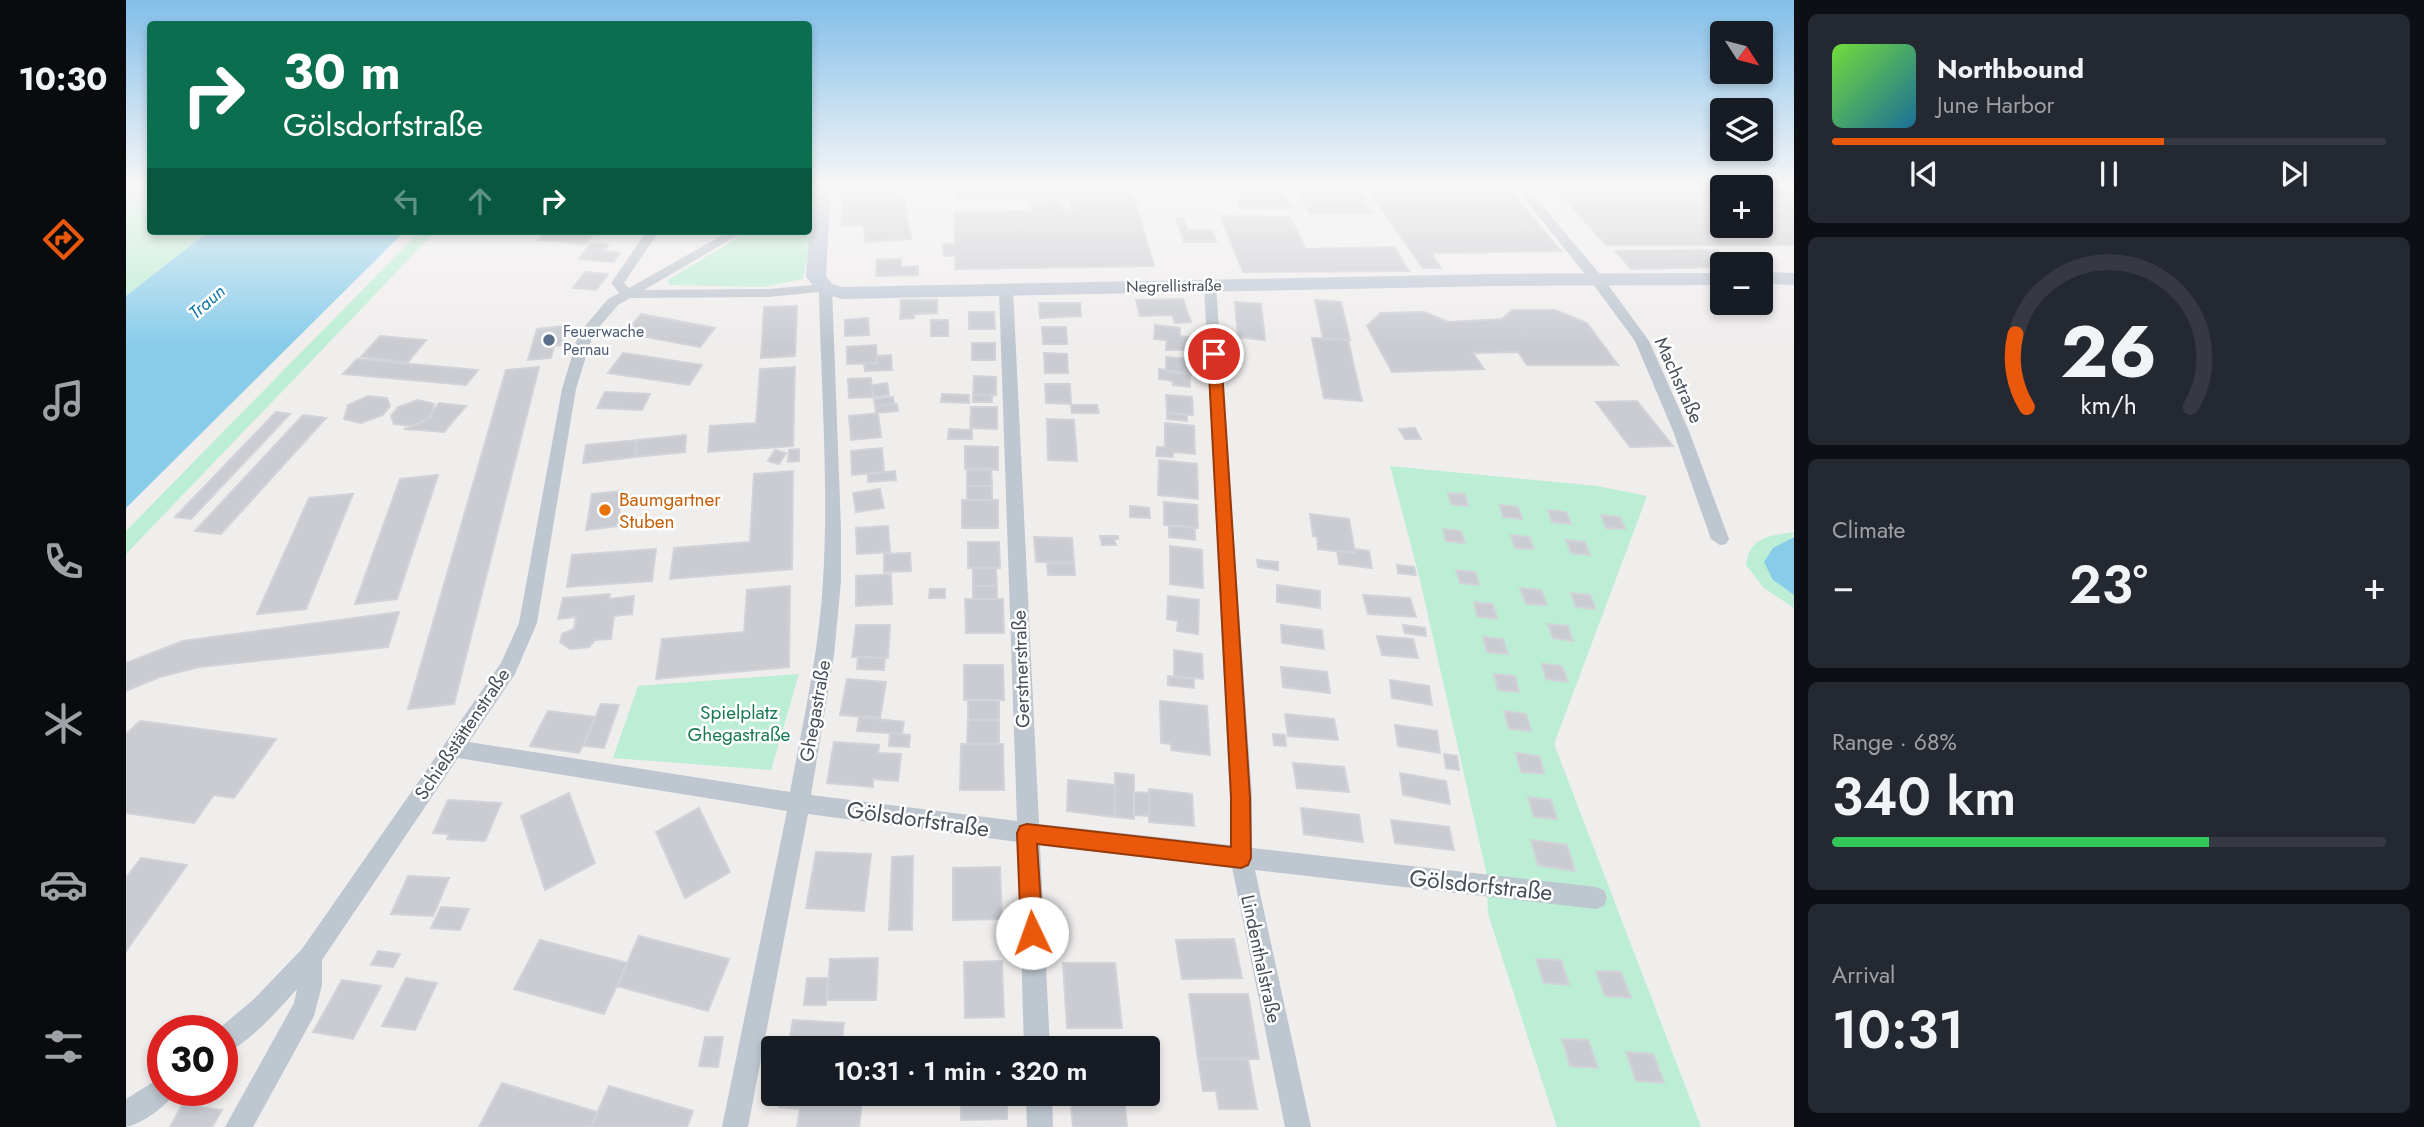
<!DOCTYPE html>
<html lang="en">
<head>
<meta charset="utf-8">
<style>
  :root { --surface:#171b24; --page:#242831; --text:#f1f3f6; --muted:#9ea1a6; --line:#363941; --accent:#ea580c }
  body { margin:0; font-family:Jost,sans-serif; background:var(--page); color:var(--text); height:100vh; display:flex; flex-direction:column; font-size:26px; white-space:nowrap }
  * { box-sizing:border-box; margin:0 }
  p { font-size:23px; color:var(--muted) }
  .icon { flex:none; width:38px; height:38px; fill:none; stroke:currentColor; stroke-width:2; stroke-linecap:round; stroke-linejoin:round }
  .map { position:relative; flex:1; overflow:hidden }
  .side { display:flex; flex-direction:column; gap:14px; padding:14px; background:#0d0f14; width:630px }
  .side>* { flex:none }
  .hud { position:absolute; left:21px; top:21px; width:665px; height:214px; border-radius:7px; box-shadow:0 4px 10px #0003; background:#0b6e4f; color:#fff; overflow:hidden }
  .needle { width:46px; rotate:126deg }
  .buttons { position:absolute; left:1584px; top:21px; display:grid; gap:14px }
  .buttons a { display:grid; place-items:center; width:63px; height:63px; border-radius:7px; background:var(--surface); box-shadow:0 4px 10px #0003; font-size:35px }
  .speed { position:absolute; left:21px; top:1015px; display:flex; gap:14px; font-size:35px; font-weight:700; text-align:center }
  .speed>* { display:grid; place-content:center; width:91px; height:91px; border-radius:50%; background:var(--surface); box-shadow:0 4px 10px #0003; line-height:1 }
  .speed .limit { border:10px solid #d22; background:#fff; color:#111 }
  .pin { position:absolute; display:grid; place-items:center; width:60px; height:60px; color:#fff; margin:-30px; border:4px solid #fff; border-radius:50%; box-shadow:0 2px 7px #0007 }
  .me { position:absolute; width:77px; margin:-38px; rotate:357deg; stroke-linejoin:round; filter:drop-shadow(0 0 5px #0008) }
  .turn { display:flex; align-items:center; gap:24px; height:147px; padding:0 21px; font-size:32px }
  .turn .icon { width:91px; height:91px; stroke-width:2.5 }
  .turn b { display:block; font-size:49px; line-height:60px }
  .lanes { display:flex; align-items:center; height:66px; padding:0 21px; background:#0003; justify-content:center; gap:35px; direction:ltr }
  .lanes .off { opacity:.35 }
  .big { font-size:52px; font-weight:600; line-height:1.1 }
  .side .tile { flex:1; display:flex; flex-direction:column; justify-content:center; gap:10px; min-width:0; padding:0 24px; border-radius:10px; background:var(--page) }
  .side .dial { align-items:center; gap:0 }
  .dial svg { height:182px; overflow:visible; fill:none; stroke:var(--line); stroke-width:7; stroke-linecap:round; text-anchor:middle }
  .dial text { fill:var(--text); stroke:none }
  .song { display:flex; align-items:center; gap:21px }
  .cover { width:84px; height:84px; border-radius:10px; background:linear-gradient(135deg,hsl(100 70% 55%),hsl(200 70% 35%)) }
  .played { height:7px; border-radius:4px; background:linear-gradient(90deg,var(--accent) 60%,var(--line) 60%) }
  .keys { display:flex; justify-content:space-around; direction:ltr }
  .heat { display:flex; justify-content:space-between; align-items:center; font-size:38px; direction:ltr }
  .charge { height:10px; border-radius:5px; background:linear-gradient(90deg,#34c759 68%,var(--line) 0) }
  .trip { position:absolute; left:635px; top:1036px; width:399px; height:70px; border-radius:7px; background:var(--surface); box-shadow:0 4px 10px #0003; font-weight:600; line-height:70px; text-align:center }
  main { display:flex; flex:1; min-height:0 }
  .menu { display:flex; flex-direction:column; width:126px; justify-content:space-around; align-items:center; background:#090b0e; color:var(--muted) }
  .menu .icon { width:49px; height:49px }
  .menu .selected { color:var(--accent) }
  .menu b { font-size:32px; color:var(--text) }
  .map>svg:first-child { display:block }
  .green { fill:#bbeed4 }
  .water { fill:#89ccea }
  .building { fill:#caccd2; stroke:#d1d3d9; stroke-width:2; fill-rule:evenodd }
  .lines { fill:none; stroke-linecap:round; stroke-linejoin:round }
  .street { fill:#bec6cf; fill-rule:evenodd }
  .secondary { fill:#c0c8d6; fill-rule:evenodd }
  .route { fill:#ea580c; stroke:#983908; stroke-width:2 }
  .service-dot { fill:#5c6f8a; stroke:#fff; stroke-width:2.5 }
  .food-dot { fill:#e8710a; stroke:#fff; stroke-width:2.5 }
  .labels { text-anchor:middle; dominant-baseline:central; stroke-width:5; stroke-linejoin:round; paint-order:stroke }
  .far-street-label { font-size:16px; fill:#464e5a; stroke:#fff }
  .far-service-label { font-size:16px; fill:#4e5e75; stroke:#fff; text-anchor:start }
  .far-water-label { font-size:18px; font-style:italic; fill:#0e76a5; stroke:#fff }
  .street-label { font-size:19px; fill:#464e5a; stroke:#fff }
  .food-label { font-size:19px; fill:#c56008; stroke:#fff; text-anchor:start }
  .park-label { font-size:19px; fill:#187a53; stroke:#fff }
  .near-street-label { font-size:23px; fill:#464e5a; stroke:#fff }
</style>
</head>
<body>
<main>
<nav class="menu">
<b>10:30</b>
<svg class="icon selected" aria-label="directions" viewBox="0 0 24 24"><path d="M12 3l9 9-9 9-9-9zM9 14v-3h6M13 9l2 2-2 2"/></svg>
<svg class="icon" aria-label="music" viewBox="0 0 24 24"><path d="M9 18V5l10-2v13"/><circle cx="6" cy="18" r="3"/><circle cx="16" cy="16" r="3"/></svg>
<svg class="icon" aria-label="phone" viewBox="0 0 24 24"><path d="M5 4h4l2 5-3 2q2 4 5 5l2-3 5 2v4C11 20 4 13 5 4z"/></svg>
<svg class="icon" aria-label="climate" viewBox="0 0 24 24"><path d="M12 3v18M4 7l16 10M4 17L20 7"/></svg>
<svg class="icon" aria-label="car" viewBox="0 0 24 24"><path d="M5 17H2v-5l4-1 3-4h7l3 4 3 1v5h-3M9 17h6M6 11h13"/><circle cx="7" cy="17" r="2"/><circle cx="17" cy="17" r="2"/></svg>
<svg class="icon" aria-label="filters" viewBox="0 0 24 24"><path d="M4 7h16M4 17h16"/><circle cx="9" cy="7" r="2"/><circle cx="15" cy="17" r="2"/></svg>
</nav>
<div class="map">
<svg width="1668" height="1127" viewBox="0 0 1668 1127">
  <rect width="100%" height="100%" fill="#f0eded"/>
  <path class="green" d="M0,187h24v44h59l-83,65z
    M683,203l3,4 -4,48 -5,24 -40,8 -94,-2 -1,-5 81,-49h59z
    M294,231h16l-310,323v-23z
    M1264,466l207,20 50,10 -93,248 147,383h-144l-69,-213 -2,-43 -67,-295z
    M1668,532l-21,48 21,15v13l-30,-20 -18,-23c4,-29 23,-29 48,-33z
    M673,674l-28,96 -158,-12 25,-72z"/>
  <path class="water" d="M83,231h196l-279,277v-212z
    M1668,537v58l-21,-15 -9,-18 9,-14z"/>
  <path class="building" d="M716,187h67l-6,4 8,48 -46,3 -1,-17 -22,1z
    M832,187h173l23,79 -198,3 -1,-14 -11,1 -1,-12h12l-1,-32 77,-1 -1,-9 29,-1 2,9h11l-3,-14 -111,2z
    M1111,187h12l5,12h-12z
    M1123,187h31l11,21 -50,1 -4,-10h17z
    M1169,187h61l16,26 -62,1z
    M1240,187h142l53,64 -130,2 10,15h-18z
    M1428,187h240v58h-188zM1596,187h38v39h-38z
    M1094,216l70,1 16,32 88,-2 15,24 -166,1z
    M1050,218h7l4,12h25l4,12h-32z
    M420,231h50l-10,13 -48,-4z
    M465,243l17,2 -5,6 17,2 -7,9 -34,-3z
    M1591,250l15,14h-10v3l-91,2 -16,-18z
    M775,259v8l17,-1v9l-42,1 1,-16z
    M459,272l23,2 -12,16 -23,-2z
    M1057,299l8,23 -16,1 -3,-8 -32,1 -4,-16z
    M775,300h36v13l-23,1v4l-14,1z
    M1189,300l26,2 9,38 -27,-2z
    M1109,302l26,2 4,36 -27,-3z
    M913,303h41l1,13 -41,2z
    M671,306l-2,50 -34,2 3,-51z
    M1386,310h43l32,13 31,42h-91l-9,-13 -45,1 11,16 -92,3 -25,-46 14,-13 43,-1 24,10 54,-3z
    M843,312h25l1,17h-26z
    M515,314l74,14 -15,19 -75,-14z
    M742,318l1,17 -24,1v-16z
    M805,320h17v16h-17z
    M1029,325l25,3v8l11,1v13h-25l1,-10 -13,-1z
    M439,326l-4,19 -7,1 -3,12 -23,2 9,-31z
    M916,327h24l1,17h-24z
    M254,336l46,4 -18,22 -47,-5z
    M1186,338l36,2 14,61 -38,-3z
    M846,343h23v17h-23z
    M750,345l1,18 -30,1v-17z
    M497,353l79,12 -13,20 -81,-12z
    M918,353l23,1 1,19h-23z
    M765,355l1,15 -27,1 -1,-8h13v-7z
    M1040,357l25,2v15l-25,-3z
    M231,359l121,11 -12,15 -123,-11z
    M413,367l-85,337 -46,5 98,-339z
    M669,367l-2,79 -85,6 2,-26 46,-3 4,-54z
    M1033,369l31,5v13l-17,-2v-4l-14,-2z
    M848,376l22,1v18h-23z
    M745,378l2,19 -24,1 -1,-19z
    M761,383l2,12 -16,2 -1,-12z
    M919,384h25l1,20 -25,-1z
    M479,392l45,2 -8,16 -45,-2z
    M816,394l27,1v8l-28,-1z
    M847,395h19v7h-19z
    M1040,395l26,2 1,18 -26,-2z
    M242,396l19,2 3,8 -7,9 -22,8 -17,-4 4,-14z
    M767,397l1,7 -19,2 -1,-7z
    M292,400l16,4 -3,13 -19,9 -18,-2 -3,-8 7,-9z
    M1511,401l36,45 -43,1 -34,-45z
    M313,403l27,3 -22,26 -40,-3 22,-8z
    M768,404h3l1,7 -22,2 -1,-7z
    M945,405h26l2,8h-27z
    M845,407h26v22l-27,-1z
    M150,412l14,2 -99,105 -16,-2z
    M752,413l3,24 -30,3 -2,-24z
    M1041,413l20,2v6l-20,-2z
    M177,415l23,3 -105,116 -26,-3z
    M921,419l27,1 3,41 -29,-1z
    M1039,423l29,3 1,28 -22,-2v5l-17,-1 1,-9h8z
    M1289,428l6,11h-16l-6,-10z
    M823,429l23,1v9h-24z
    M560,435l-1,17 -50,5 2,-17z
    M511,440l-2,17 -52,6 3,-18z
    M839,446l33,1v23l-33,-1z
    M756,448l2,24 -32,3 -1,-24z
    M673,449v12l-11,1 1,-12z
    M649,450l11,3 -7,11 -11,-3z
    M1033,460l38,4 1,35 -40,-4z
    M841,469h24l1,17h-25z
    M667,471l-1,98 -122,10 4,-31 76,-6 4,-68z
    M769,471l1,9 -28,2v-8z
    M312,475l-41,124 -42,5 45,-125z
    M841,486h25v14h-25z
    M754,489l4,19 -28,4 -3,-19z
    M496,491l-4,35 -32,4 6,-36z
    M1322,493l17,1 3,12 -17,-2z
    M227,494l-47,115 -49,5 52,-116z
    M836,500h36v28h-36z
    M1038,502l33,3 1,23 -34,-3z
    M1374,505l18,2 4,12 -19,-2z
    M1004,506l19,2 1,10 -20,-1z
    M1422,510l18,2 5,12 -19,-2z
    M1184,514l39,5 6,34 -37,-4 -1,-12 -4,-1z
    M1475,515l19,2 5,12 -19,-1z
    M1043,525l26,3v12l-26,-3z
    M762,526l2,26 -33,2 -1,-26z
    M1317,529l18,2 4,12 -19,-2z
    M1385,535l18,2 5,12 -19,-1z
    M974,536h18v3h-4l2,6h-14z
    M908,537l38,1 2,25 -38,-1z
    M1440,540l19,2 5,13 -19,-2z
    M842,542h31l1,26h-32z
    M1044,546l32,4 1,38 -33,-4z
    M530,549l-4,32 -85,6 5,-32z
    M1228,549l15,2 3,17 -33,-4 -2,-13 18,2z
    M784,553l1,18 -27,1v-18z
    M1131,560l21,2v8l-20,-3z
    M921,563h27l1,12h-27z
    M1271,565l17,2 2,8 -18,-2z
    M847,568h23l1,18h-24z
    M1330,570l19,2 4,13 -19,-2z
    M765,574l1,30 -36,2v-30z
    M1151,585l43,6v17l-43,-6z
    M664,586l-1,81 -133,12 6,-40 82,-7 3,-42z
    M847,586h24v13h-24z
    M1394,588l21,2 6,15 -21,-1z
    M804,589h15v9h-16z
    M1445,593l19,2 6,14 -20,-2z
    M484,594l-1,5 25,-3 -2,18 -18,2 -3,23 -16,1 -6,7 -19,2 -10,-7 2,-8 12,-5 2,-12 -18,2 5,-21z
    M1237,595l47,3 6,19 -48,-3z
    M1042,596l31,4 -1,34 -21,-3 1,-10 -11,-2z
    M839,599h38l1,34h-38z
    M1348,602l19,2 4,15 -20,-3z
    M273,612l-11,35 -189,20 -39,10 -34,14v-28l57,-22z
    M1422,624l20,2 5,15 -20,-3z
    M730,625h34l-2,33 -36,-1z
    M1155,625l41,5 2,19 -42,-6z
    M1277,625l22,3 1,8 -21,-3z
    M1251,636l36,3 5,19 -36,-3z
    M1357,637l20,2 5,15 -21,-2z
    M1048,650l28,4 1,25 -29,-3z
    M732,657l27,1 -1,12 -27,-1z
    M1416,664l20,2 6,16 -22,-3z
    M838,665h39l1,35h-40z
    M1155,667l46,5 3,21 -47,-6z
    M1368,674l21,2 4,16 -21,-2z
    M1042,676l26,3v9l-26,-3z
    M721,679l39,3 -6,36 -40,-3z
    M1264,680l39,6 3,19 -40,-7z
    M842,700l31,1v19h-31z
    M1034,701l47,5 3,49 -39,-5v-6l-10,-1z
    M475,704l18,1 -15,43 -21,-2z
    M422,711l48,6 -17,36 -49,-7z
    M1378,711l22,3 5,17 -22,-2z
    M1159,714l49,5 4,21 -50,-4z
    M733,717l45,5 -2,12 -45,-3z
    M842,720h31v24h-32z
    M14,721l136,18 -42,59 -20,-3 -20,28 -68,-10v-79z
    M1269,725l42,6 3,22 -42,-7z
    M764,733l20,2 -1,12 -20,-1z
    M1147,734l12,1 1,11 -12,-1z
    M708,742l45,3 -1,8 23,1 -3,27 -25,-2v8l-46,-4z
    M835,744h42l1,46h-44z
    M1390,753l23,3 5,18 -23,-2z
    M1318,754l13,2 2,14 -13,-2z
    M1167,763l51,4 5,25 -52,-4z
    M989,773l19,2v44l-19,-2z
    M1274,773l46,8 4,23 -47,-9z
    M942,780l47,5v32l-48,-6z
    M1023,789l43,5 2,32 -45,-4z
    M1008,792l15,1v23l-15,-1z
    M443,793l26,70 -50,27 -24,-74z
    M1402,797l23,3 6,19 -23,-2z
    M322,800l53,3 -16,38 -38,-2 2,-5 -16,-1z
    M573,808l31,64 -45,26 -29,-66z
    M1175,808l58,7 4,27 -59,-8z
    M1265,820l58,7 5,23 -59,-7z
    M1405,840l36,5 8,26 -37,-6z
    M690,852l55,2 -7,57 -58,-3z
    M787,856l-1,74h-23l3,-73z
    M15,858l46,7 -61,86v-73z
    M874,867l2,52 -49,1v-52z
    M282,876l41,2 -16,38 -42,-2z
    M315,907l28,2 -9,21 -29,-2z
    M513,936l90,23 -21,52 -91,-25z
    M1108,939l8,39 -60,1 -6,-39z
    M414,940l87,23 -23,51 -90,-25z
    M252,951l22,3 -7,13 -22,-2z
    M752,958l-2,42h-49l3,-41z
    M1410,959l25,1 8,25 -25,-2z
    M876,961l2,56 -39,1 -1,-56z
    M937,963h52l7,65h-55z
    M1470,971l25,1 10,26 -26,-2z
    M280,978l31,5 -22,47 -33,-4z
    M681,978h21l-2,27h-22z
    M216,980l39,6 -28,53 -40,-7z
    M1063,994h59l11,65h-61z
    M667,1020l51,3 -3,25h-53z
    M579,1037h18l-5,30 -19,-1z
    M1436,1039l26,1 10,28 -28,-2z
    M1500,1052l27,2 11,29 -28,-2z
    M1072,1059h50l9,50h-38l-3,-18h-13z
    M376,1083l95,29 -6,15h-112z
    M483,1086l84,25 -6,16h-96z
    M655,1094h55v6l26,2 -3,25h-62l3,-18 -21,-2z
    M835,1094h46v25l-46,1z
    M944,1094h54l3,33h-54z
    M56,1105l40,5 -10,17h-42z"/>
  <g class="lines">
    <path class="street" d="M682,187h13l-13,7z
      M1389,187h12l76,91 46,63 40,90 40,108 -3,5 -6,1 -9,-6 -38,-108 -38,-90 -42,-57z
      M521,231h12l-35,52 5,5 101,-57h15l-101,59 124,-1 57,-5 7,4 9,241v52l-7,74 -23,140 206,26 -18,-532 7,-4 7,4 26,535 191,21v-48l-26,-512 6,-4 6,4 36,512v51l344,39 8,3 3,8 -3,8 -8,3 -341,-39 56,257h-26l-53,-260 -192,-22 10,203h-26l-6,-206 -210,-28 -60,313h-26l65,-316 -329,-53 -136,202v25l-8,31 -61,111h-28l69,-124 3,-14c-21,23 -46,53 -75,66v-24h-6l38,-32 48,-50 199,-286 18,-40 43,-234 17,-56 29,-34 11,-6 -8,-10zM693,292c2,96 10,193 4,289 -4,71 -20,141 -33,211l-321,-50 46,-68 22,-51 39,-234 17,-55 25,-29 12,-7 138,-1z
      M37,1076v14h13c-7,15 -34,34 -50,37v-28z
      M900,1094h26l1,33h-26z"/>
    <path class="secondary" d="M687,187h18l-5,89 6,8 11,3 651,-13 228,-1v12l-228,1 -652,13 -24,-7 -12,-15z
      M1634,272l34,1v12l-34,-1z"/>
  </g>
  <linearGradient id="sky" x2="0" y2="1"><stop stop-color="#82bee9"/><stop offset="0.54" stop-color="#f8f7f7"/><stop offset="1" stop-color="#f8f7f7" stop-opacity="0"/></linearGradient>
  <rect width="1668" height="345" fill="url(#sky)"/>
  <path class="route" d="M1088,350l7,4 29,443 1,61 -3,7 -7,3 -204,-24 6,89 -3,8 -8,3 -8,-3 -3,-8 -4,-100 3,-7 7,-2 204,23v-50l-23,-443z"/>
  <circle class="service-dot" cx="423" cy="340" r="7"/>
  <circle class="food-dot" cx="479" cy="510" r="7"/>
  <g class="labels">
    <g class="far-street-label">
      <text transform="translate(1048 286) rotate(-1)">Negrellistraße</text>
    </g>
    <g class="far-service-label">
      <text x="437" y="331">Feuerwache<tspan x="437" dy="18">Pernau</tspan></text>
    </g>
    <g class="far-water-label">
      <text transform="translate(81 302) rotate(-41)">Traun</text>
    </g>
    <g class="street-label">
      <text transform="translate(1553 380) rotate(66)">Machstraße</text>
      <text transform="translate(895 669) rotate(-92)">Gerstnerstraße</text>
      <text transform="translate(689 711) rotate(-80)">Ghegastraße</text>
      <text transform="translate(336 734) rotate(-56)">Schießstättenstraße</text>
      <text transform="translate(1135 959) rotate(78)">Lindenthalstraße</text>
    </g>
    <g class="food-label">
      <text x="493" y="499">Baumgartner<tspan x="493" dy="22">Stuben</tspan></text>
    </g>
    <g class="park-label">
      <text x="613" y="712">Spielplatz<tspan x="613" dy="22">Ghegastraße</tspan></text>
    </g>
    <g class="near-street-label">
      <text transform="translate(792 819) rotate(8)">Gölsdorfstraße</text>
      <text transform="translate(1355 885) rotate(6)">Gölsdorfstraße</text>
    </g>
  </g>
</svg>
<div class="buttons">
<a><svg class="needle" viewBox="-14 -14 28 28"><path d="M0-13l5 13h-10z" fill="#e53935"/><path d="M0 13l5-13h-10z" fill="#9ea1a6"/></svg></a>
<a><svg class="icon" aria-label="layers" viewBox="0 0 24 24"><path d="M12 4l9 5-9 5-9-5zM3 14l9 5 9-5"/></svg></a>
<a>+</a>
<a>−</a>
</div>
<div class="speed"><div class="limit">30</div></div>
<div class="pin" style="left:1088px;top:354px;background:#d93025"><svg class="icon" aria-label="arrive" viewBox="0 0 24 24"><path d="M6 21V4h12l-3 4 3 4H6"/></svg></div>
<svg class="me" style="left:906px;top:933px" viewBox="-20 -20 40 40"><circle r="19" fill="#fff"/><path d="M0-13L10 11 0 6-10 11z" fill="#ea580c"/></svg>
<div class="trip">10:31 · 1 min · 320 m</div>
<div class="hud">
<div class="turn"><svg class="icon" aria-label="right" viewBox="0 0 24 24"><path d="M7 20v-9h11M14 6l5 5-5 5"/></svg><div><b>30 m</b>Gölsdorfstraße</div></div>
<div class="lanes"><svg class="icon off" aria-label="left" viewBox="0 0 24 24"><path d="M17 20v-9H6M10 6l-5 5 5 5"/></svg><svg class="icon off" aria-label="ahead" viewBox="0 0 24 24"><path d="M12 20V5M6 11l6-6 6 6"/></svg><svg class="icon" aria-label="right" viewBox="0 0 24 24"><path d="M7 20v-9h11M14 6l5 5-5 5"/></svg></div>
</div>
</div>
<section class="side">
<div class="tile">
<div class="song"><i class="cover"></i><div><b>Northbound</b><p>June Harbor</p></div></div>
<div class="played"></div>
<div class="keys"><svg class="icon" aria-label="previous" viewBox="0 0 24 24"><path d="M18 5L8 12l10 7zM5 5v14"/></svg><svg class="icon" aria-label="pause" viewBox="0 0 24 24"><path d="M8 5v14M16 5v14"/></svg><svg class="icon" aria-label="next" viewBox="0 0 24 24"><path d="M6 5l10 7-10 7zM19 5v14"/></svg></div>
</div>
<div class="tile dial"><svg viewBox="0 0 100 80">
<path d="M14 69A42 42 0 1 1 86 69"/>
<path d="M14 69A42 42 0 0 1 9 37" stroke="#ea580c"/>
<text x="50" y="56" font-size="32" font-weight="700">26</text>
<text x="50" y="72" font-size="11">km/h</text>
</svg></div>
<div class="tile"><p>Climate</p>
<div class="heat"><a>−</a><b class="big">23°</b><a>+</a></div>
</div>
<div class="tile"><p>Range · 68%</p><b class="big">340 km</b><div class="charge"></div></div>
<div class="tile"><p>Arrival</p><b class="big">10:31</b></div>
</section>
</main>
</body>
</html>
